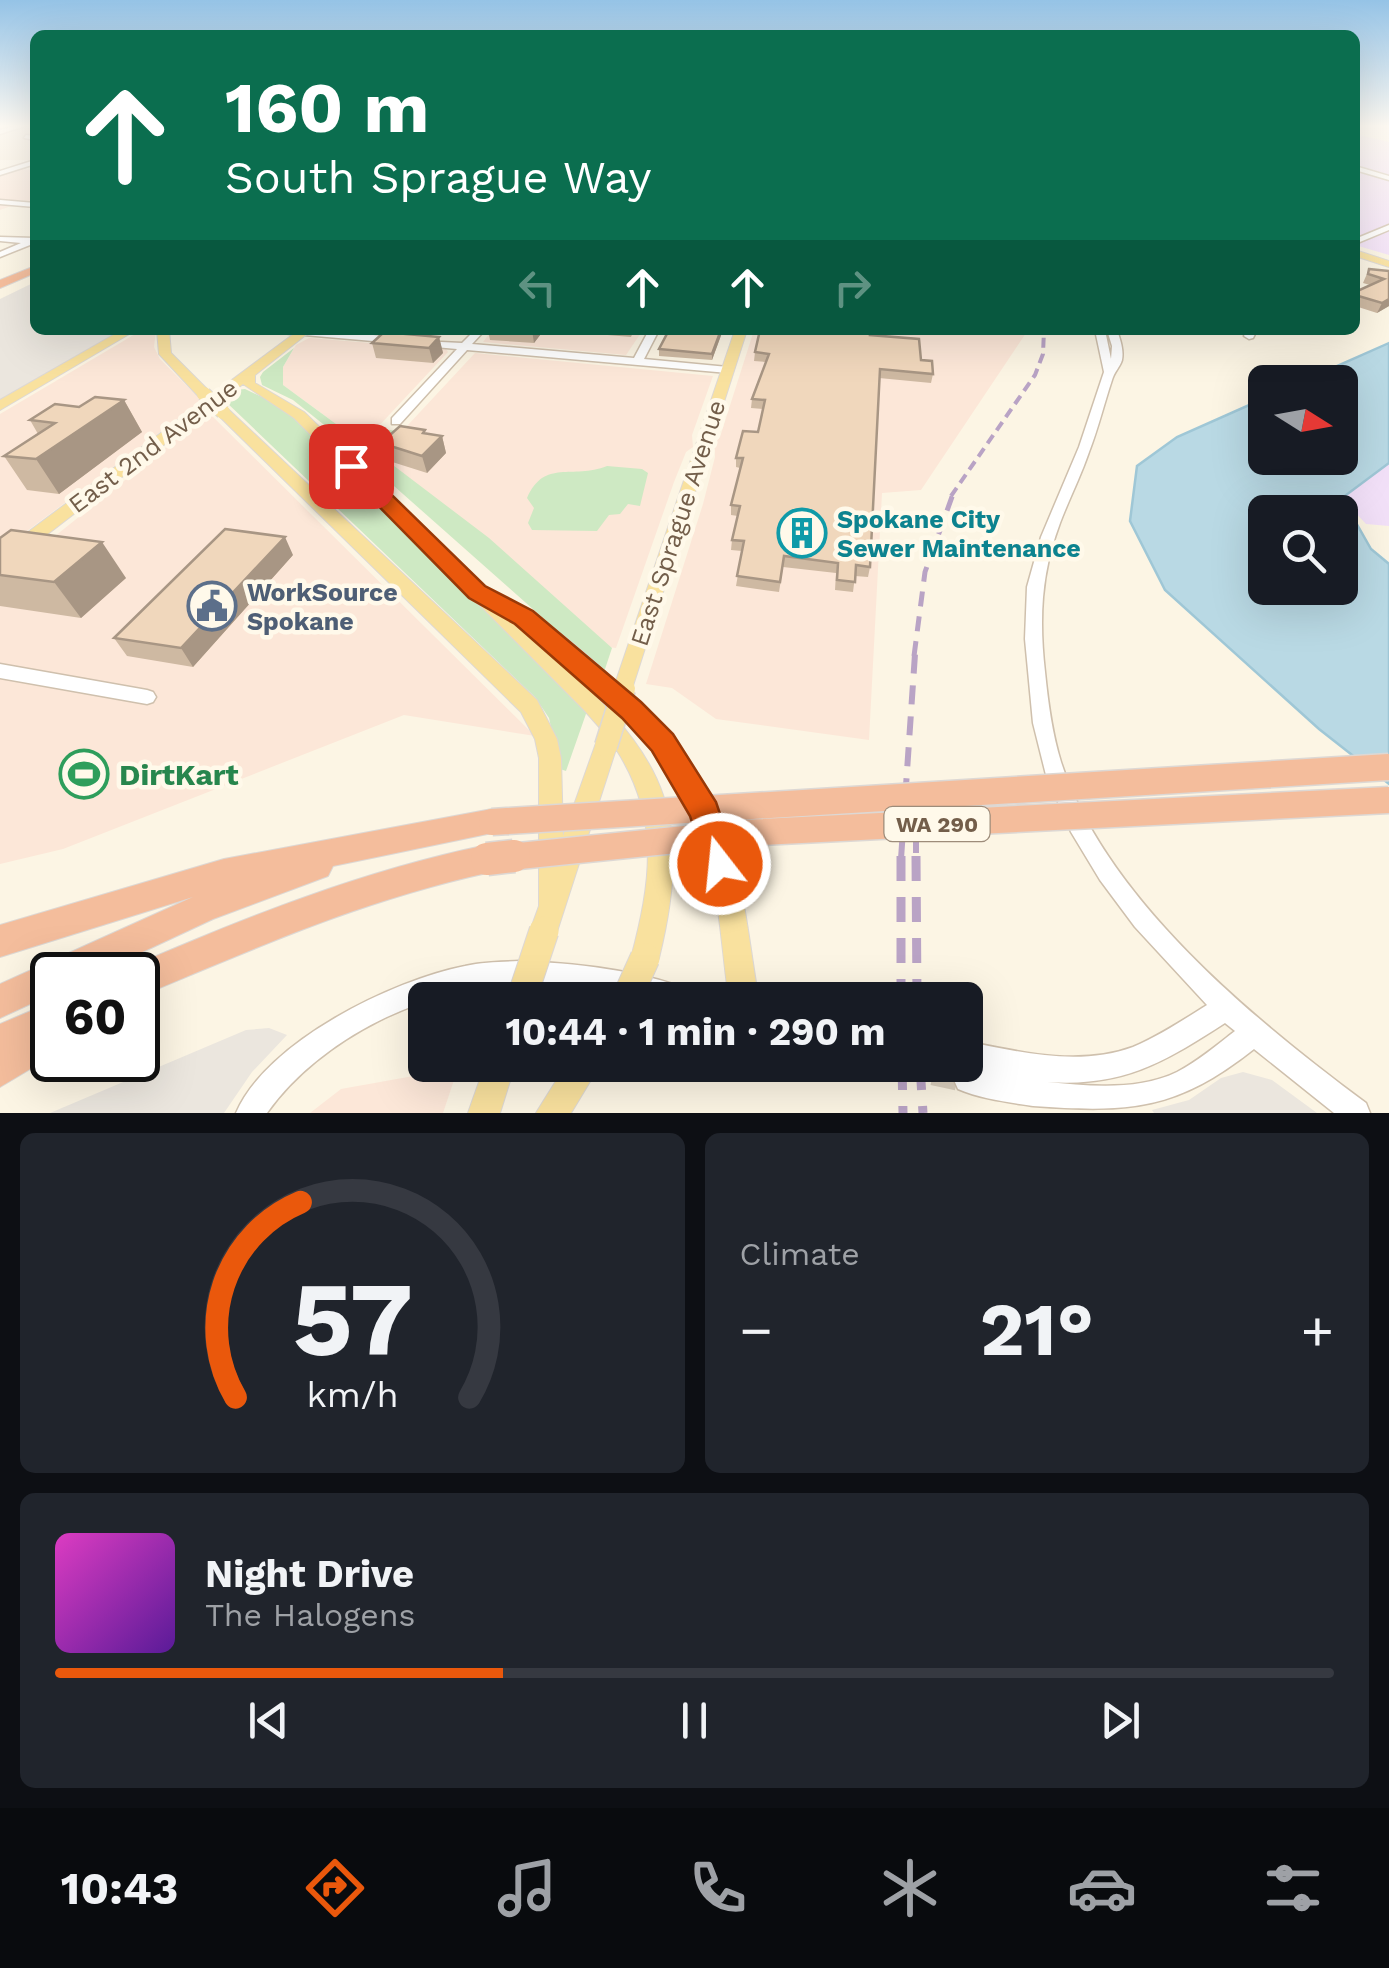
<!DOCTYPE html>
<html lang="en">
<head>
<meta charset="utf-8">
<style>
  :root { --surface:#171b24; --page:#20242c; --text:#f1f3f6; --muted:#9ea1a6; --line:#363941; --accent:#ea580c }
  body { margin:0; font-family:"Work Sans",sans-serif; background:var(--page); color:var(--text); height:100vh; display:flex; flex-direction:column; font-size:38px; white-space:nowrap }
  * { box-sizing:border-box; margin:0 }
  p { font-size:32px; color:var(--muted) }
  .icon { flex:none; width:55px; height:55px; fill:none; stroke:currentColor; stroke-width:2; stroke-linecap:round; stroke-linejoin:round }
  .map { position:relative; height:1113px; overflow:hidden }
  .side { display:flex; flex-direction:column; gap:20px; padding:20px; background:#0d0f14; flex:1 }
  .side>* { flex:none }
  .banner { position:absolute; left:30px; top:30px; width:1330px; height:305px; border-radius:15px; box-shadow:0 10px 40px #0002; background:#0b6e4f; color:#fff; overflow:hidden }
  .needle { width:65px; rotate:101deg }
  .buttons { position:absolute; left:1248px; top:365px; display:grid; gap:20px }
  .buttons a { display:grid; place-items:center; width:110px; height:110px; border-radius:15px; background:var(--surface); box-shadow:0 10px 40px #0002; font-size:50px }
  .speed { position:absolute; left:30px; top:952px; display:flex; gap:20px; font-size:50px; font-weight:700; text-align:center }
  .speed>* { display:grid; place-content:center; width:130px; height:130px; border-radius:50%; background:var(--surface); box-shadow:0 10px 40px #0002; line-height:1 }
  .speed .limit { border:5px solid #111; border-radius:15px; background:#fff; color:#111 }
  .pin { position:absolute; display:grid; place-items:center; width:85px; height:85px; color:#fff; margin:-42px; border-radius:20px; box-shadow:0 5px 15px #0006 }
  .me { position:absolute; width:110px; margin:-55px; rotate:344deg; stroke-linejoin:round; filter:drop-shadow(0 0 8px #0008) }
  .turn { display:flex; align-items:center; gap:35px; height:210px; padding:0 30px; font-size:45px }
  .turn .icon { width:130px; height:130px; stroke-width:2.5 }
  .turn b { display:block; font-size:70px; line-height:85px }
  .lanes { display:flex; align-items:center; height:95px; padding:0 30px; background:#0003; justify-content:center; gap:50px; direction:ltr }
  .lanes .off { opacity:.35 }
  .big { font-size:75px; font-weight:700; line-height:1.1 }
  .side .card { flex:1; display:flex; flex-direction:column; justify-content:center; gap:15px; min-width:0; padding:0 35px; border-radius:15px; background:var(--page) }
  .side .dial { align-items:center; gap:0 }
  .dial svg { height:260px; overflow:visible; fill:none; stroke:var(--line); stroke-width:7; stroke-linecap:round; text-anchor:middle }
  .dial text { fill:var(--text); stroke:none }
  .song { display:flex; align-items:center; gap:30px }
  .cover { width:120px; height:120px; border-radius:15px; background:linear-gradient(135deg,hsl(310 70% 55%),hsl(270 70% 35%)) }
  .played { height:10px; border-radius:5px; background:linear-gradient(90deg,var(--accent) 35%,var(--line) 35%) }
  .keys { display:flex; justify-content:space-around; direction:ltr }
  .heat { display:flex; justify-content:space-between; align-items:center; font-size:55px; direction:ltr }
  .side .tiles { flex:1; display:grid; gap:20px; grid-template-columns:1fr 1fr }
  .card:last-child { grid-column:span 2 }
  .trip { position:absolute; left:408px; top:982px; width:575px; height:100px; border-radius:15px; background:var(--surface); box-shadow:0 10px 40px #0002; font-weight:700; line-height:100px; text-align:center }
  .tabs { display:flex; height:160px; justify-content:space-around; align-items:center; background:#090b0e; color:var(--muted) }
  .tabs .icon { width:70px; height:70px }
  .tabs .selected { color:var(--accent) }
  .tabs b { font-size:45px; color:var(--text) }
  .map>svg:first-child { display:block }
  .residential { fill:#f3e8d2 }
  .commercial { fill:#fce7d8 }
  .industrial { fill:#ebe6de }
  .education { fill:#f2e0f8 }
  .green { fill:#cee9c3 }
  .water { fill:#b9d9e4; stroke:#9fc7d6; stroke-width:2.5; fill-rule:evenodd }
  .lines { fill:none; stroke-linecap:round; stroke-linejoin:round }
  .minor-tunnel { stroke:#dacfbe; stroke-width:25; stroke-dasharray:25 12; stroke-linecap:butt }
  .minor-casing { stroke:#cfc0ad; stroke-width:3 }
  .major-casing { stroke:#ddd8d4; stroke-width:2 }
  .highway-casing { stroke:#ddd8d4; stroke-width:2 }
  .minor { fill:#fff; fill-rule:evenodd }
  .major { fill:#f9e19e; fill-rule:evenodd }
  .highway { fill:#f4bd9c; fill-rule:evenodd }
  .rail-far3 { stroke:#b9a3c5; stroke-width:4; stroke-dasharray:10 6; stroke-linecap:butt }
  .rail-far2 { stroke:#b9a3c5; stroke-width:5; stroke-dasharray:15 10; stroke-linecap:butt }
  .rail-far1 { stroke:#b9a3c5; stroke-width:6; stroke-dasharray:19 12; stroke-linecap:butt }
  .rail { stroke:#b9a3c5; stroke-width:9; stroke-dasharray:25 16; stroke-linecap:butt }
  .major-bridge-far2-casing { stroke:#ddd8d4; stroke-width:16; stroke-linecap:butt }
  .major-bridge-far1-casing { stroke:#ddd8d4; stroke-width:25; stroke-linecap:butt }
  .major-bridge-casing { stroke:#ddd8d4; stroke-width:31; stroke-linecap:butt }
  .highway-bridge-far1-casing { stroke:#ddd8d4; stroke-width:29; stroke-linecap:butt }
  .highway-bridge-casing { stroke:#ddd8d4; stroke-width:35; stroke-linecap:butt }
  .major-bridge-far2 { stroke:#f9e19e; stroke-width:14 }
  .major-bridge-far1 { stroke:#f9e19e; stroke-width:22 }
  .major-bridge { stroke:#f9e19e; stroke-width:29 }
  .highway-bridge-far1 { stroke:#f4bd9c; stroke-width:26 }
  .highway-bridge { stroke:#f4bd9c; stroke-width:32 }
  .wall { fill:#ceb9a2 }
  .shaded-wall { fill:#a89684 }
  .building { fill:#f0d7bc; stroke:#a89684; stroke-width:2.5 }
  .route { fill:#ea580c; stroke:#983908; stroke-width:2.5 }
  .labels { text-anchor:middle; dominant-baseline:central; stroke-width:9; stroke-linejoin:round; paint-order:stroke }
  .shield { fill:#fff9ea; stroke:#9d8c7a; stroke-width:2.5 }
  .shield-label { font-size:22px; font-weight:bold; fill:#735e4a }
  .street-label { font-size:25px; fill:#735e4a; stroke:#fff9ea }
  .culture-label { font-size:25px; font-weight:bold; fill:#0d838f; stroke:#fff9ea; text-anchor:start }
  .service-label { font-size:25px; font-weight:bold; fill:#4e5e75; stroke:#fff9ea; text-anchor:start }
  .near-leisure-label { font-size:30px; font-weight:bold; fill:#27864d; stroke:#fff9ea; text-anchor:start }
</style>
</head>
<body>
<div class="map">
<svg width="1389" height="1113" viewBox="0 0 1389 1113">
  <rect width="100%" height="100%" fill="#fcf5e4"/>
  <path class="residential" d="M0,125h35v35h-35z"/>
  <path class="commercial" d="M18,169l17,1v36l-21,-1 -14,5v-35z
    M142,330h14l-2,17 6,12 42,42 -202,150v-137z
    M492,330h151l-17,25 -143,-13z
    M754,330h274l-107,160 -39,3 -13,247 -153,-21 -44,-31 -26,-4 57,-180 12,-47 -1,-13 6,-7z
    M309,338l137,11 2,3 -72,77 -25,6 -68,-50v-18l13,-22z
    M475,353l238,23 -21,59 1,12 -7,5 -12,30 -58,166 -8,-1 -228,-192z
    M209,413l326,323 -131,-21 -341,134 -63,15v-284z
    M458,1068l-15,45h-133l31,-24z"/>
  <path class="industrial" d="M35,282v48h86l-121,70v-101z
    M269,1028l18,7 -35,37 -28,41h-174l196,-83z
    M1243,1072l29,8 45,33h-163l-2,-3 37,-10 32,-22z"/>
  <path class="education" d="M1355,134l34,8v113l-34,-10z
    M1389,458v68l-23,-2 -27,-29z"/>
  <path class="green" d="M294,348l-11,19v18l68,50 25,-6 25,2 -20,25 108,82 123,110 -8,24 -271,-240 -40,-32 -31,-15 -2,-8 3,-5z
    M245,389l38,18 304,304 -21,60 -6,-2 -11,-51 -14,-21 -311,-297 12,-10z
    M607,466l35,3 6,4 -8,33 -12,-2 -8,10 -11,1 -12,16 -65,-1 -4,-7 6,-15 -7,-10c18,-40 45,-18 80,-32z"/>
  <path class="water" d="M1389,343v120l-47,35 29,51 18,15v220l-70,-55 -154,-139 -35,-69 7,-55 40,-29 88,-39v60h75v-76h-39zM1265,512h75v76h-75z"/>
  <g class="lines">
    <path class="minor-tunnel" d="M897,1065l70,15"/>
    <g class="minor-casing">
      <path id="minor" d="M20,125h8l-28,9v-4z
        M26,135l9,1v4l-11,-2z
        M35,160v4l-35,11v-4z
        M1355,166l34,10v4l-34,-10z
        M0,200l35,3v4l-35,-3z
        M1389,225v5l-34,14v-5z
        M0,237l35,1v5l-35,14v-5l21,-9 -21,-2z
        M276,330h40l80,7 5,3 -5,3 -115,-10z
        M475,330h10l-13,14 162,14 15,-28h10l-15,29 84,8 5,3 -5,3 -261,-23 -67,74h-8v-6l65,-69 -33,-3 -4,-1v-4l42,2z
        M1095,330h10l6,29 1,-13 -5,-16h10c3,9 7,20 5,30 -2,7 -8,12 -10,20 -8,24 -14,49 -23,72 -8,24 -20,47 -29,71 -19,50 -21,96 -15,149 3,30 7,61 16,90 45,137 193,258 305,341l4,10h-36l-80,-64c-77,61 -123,64 -221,57 -25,-4 -52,-7 -75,-17l-4,-9 4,-9 8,-4 -6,-2h5v-24c54,11 114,26 168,6 26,-11 50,-27 74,-42l-72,-78 -35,-47 -29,-48 -25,-57 -13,-52 -8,-84 2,-52 14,-50 38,-90 25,-75zM1225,1023l10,8c-18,14 -37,30 -58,41 -39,19 -88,14 -130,10 76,5 116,-19 178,-59z
        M1247,330h10l-4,8 -4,1 -5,-3z
        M0,664l147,26 6,2 3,5 -3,5 -6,2 -147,-26z
        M519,961c54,2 122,9 173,30l3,9c-20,0 -41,2 -61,0 -13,-1 -26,-5 -38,-7 -26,-5 -51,-7 -77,-8 -91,0 -199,53 -252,128h-31c30,-71 157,-133 229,-147 17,-4 36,-4 54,-5z"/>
    </g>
    <g class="major-casing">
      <path id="major" d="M1355,250l34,11v6l-34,-11z
        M122,330h14l-136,80v-10z
        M157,330h12l2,23 38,38v6h-10l-40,-43z
        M299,330h13l-57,45v8l49,29 190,184c36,7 94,60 122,85l119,-351h12l-117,365c40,40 77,85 96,139 19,53 23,111 33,166h-30c-8,-55 -10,-114 -28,-167 -25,-74 -99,-149 -162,-193 113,109 160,154 120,318l-4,10 -10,4 -10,-4 -4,-10c20,-76 30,-139 -15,-209l-62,192 -10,4 -10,-4 -4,-10 9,-25v-148l-4,-19 -14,-27 -303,-297v-6h10l309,291 20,39 4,19 2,78 32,-90 3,-7 10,-2 -23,-26 -291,-293 -51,-34 -237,182 -6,2v-15z
        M485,1065h30l-15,48h-32z
        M566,1065h34l-29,48h-35z"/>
    </g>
    <g class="highway-casing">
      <path id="highway" d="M35,266v7l-35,15v-8z
        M492,809l10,4 4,9 -4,9 -169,35 -5,10 -115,43 -120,56h-41v19l-52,24v-34l193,-87 -193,60v-32l224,-66z
        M487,845l10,4 4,10 -4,10 -10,4c-127,28 -231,75 -349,124v-22h-14l2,-6c118,-51 235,-98 361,-124z
        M52,1002v54l-52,31v-63z"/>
    </g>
    <use href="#minor" class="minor"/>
    <use href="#major" class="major"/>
    <use href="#highway" class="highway"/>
    <path class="rail-far3" d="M951,496l84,-121 8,-21 1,-24"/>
    <path class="rail-far2" d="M914,656l11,-84 28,-78"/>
    <path class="rail-far1" d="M916,834v25
      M901,859l14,-205"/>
    <path class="rail" d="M901,856v144
      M916,856l1,144
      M902,1065l1,48
      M920,1065l3,48"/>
    <g class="major-bridge-far2-casing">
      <path id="major-bridge-far2" d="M204,394l19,18"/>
    </g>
    <g class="major-bridge-far1-casing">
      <path id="major-bridge-far1" d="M606,746l18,-57"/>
    </g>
    <g class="major-bridge-casing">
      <path id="major-bridge" d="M521,1000l23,-69
        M626,1000l19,-42"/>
    </g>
    <g class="highway-bridge-far1-casing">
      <path id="highway-bridge-far1" d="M492,822l897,-55
        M489,859l255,-26 645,-33"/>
    </g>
    <g class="highway-bridge-casing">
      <path id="highway-bridge" d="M487,859l27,-3"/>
    </g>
    <use href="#major-bridge-far2" class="major-bridge-far2"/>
    <use href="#major-bridge-far1" class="major-bridge-far1"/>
    <use href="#major-bridge" class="major-bridge"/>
    <use href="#highway-bridge-far1" class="highway-bridge-far1"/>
    <use href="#highway-bridge" class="highway-bridge"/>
  </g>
  <path class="wall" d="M1369,269l20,2v35l-12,7 -22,-7v-14l15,-7 -7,-2z
    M488,330h56l-10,13 -44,-3z
    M571,330h63l-3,7 -59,-5z
    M669,330h54l-11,30 -53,-4v-7z
    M870,335l51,25 12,14 -2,9 -52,-5 -9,189 -2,10 -13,-1 -2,16 -18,-2 1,-17 -53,-6 -4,25 -43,-6 6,-35 -11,-1 1,-10 6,-24 -7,-1v-10l9,-37 -4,-1v-9l22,-26 5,-23 -12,-1 1,-9 14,-37 -12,-1 1,-9z
    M439,337l4,16 -10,10 -57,-5 -4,-15z
    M124,400l18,32 -83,62 -32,-4 -23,-34 34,-22 -8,-14 49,-13z
    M426,433l16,3 4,17 -19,20 -41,-13 -5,-17z
    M0,538l126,40 -45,40 -81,-12z
    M293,555l-100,112 -66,-11 -13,-18z"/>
  <path class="shaded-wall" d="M1389,299v7l-12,7 5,-10z
    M532,330h12l-10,13z
    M721,330h2l-11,30v-6z
    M439,337l4,16 -10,10 -4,-15z
    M124,400l18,32 -83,62 -23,-35z
    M442,436l4,17 -19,20 -5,-17z
    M285,537l8,18 -100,112 -12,-19z
    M102,542l24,36 -45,40 -27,-36z"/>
  <path class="building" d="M1369,269l20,2v28l-7,4 -27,-8v-3l29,-13 -16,-5z
    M669,330h52l-9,24 -53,-5z
    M760,330h111l-1,5 49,4 2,21 11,1 1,13 -53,-5 -10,198 -14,-2 -1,17 -18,-2 1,-17 -54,-7 -4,26 -43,-6 7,-35 -12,-1 8,-34 -9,-1 12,-47h-7l7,-27 15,1 7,-32 -13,-1 17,-45 -14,-2z
    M384,332l55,5 -10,11 -57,-5z
    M95,397l29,3 -88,59 -32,-3 51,-33 -25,-3 25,-16 24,3z
    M400,426l25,4 -2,3 19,3 -20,20 -41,-13z
    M225,529l60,8 -104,111 -67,-10z
    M11,530l91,12 -48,40 -54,-7v-37z"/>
  <linearGradient id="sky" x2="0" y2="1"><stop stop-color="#95c3e6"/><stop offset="0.45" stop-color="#fefaf3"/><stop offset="1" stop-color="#fefaf3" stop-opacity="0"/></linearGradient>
  <rect width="1389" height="280" fill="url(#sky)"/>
  <path class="route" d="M351,461l7,1 127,124 48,25 108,91 32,32 43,68 21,62 -5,11 -12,5 -12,-5 -18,-59 -38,-65 -30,-33 -107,-94 -46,-26 -125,-127v-9z"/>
  <defs>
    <g id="building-ring" transform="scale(2.5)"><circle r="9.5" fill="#fff9ea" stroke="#0f9aa8" stroke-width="1.5"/><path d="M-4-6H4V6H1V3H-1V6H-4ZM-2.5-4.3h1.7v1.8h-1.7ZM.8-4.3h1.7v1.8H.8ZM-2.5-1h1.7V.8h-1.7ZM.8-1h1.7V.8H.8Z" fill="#0f9aa8"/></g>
    <g id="civic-ring" transform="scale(2.5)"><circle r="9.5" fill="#fff9ea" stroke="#5c6f8a" stroke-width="1.5"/><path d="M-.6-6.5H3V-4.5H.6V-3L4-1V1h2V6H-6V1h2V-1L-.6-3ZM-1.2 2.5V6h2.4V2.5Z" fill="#5c6f8a"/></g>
    <g id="stadium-ring" transform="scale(2.5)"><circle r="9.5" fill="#fff9ea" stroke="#2e9e5b" stroke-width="1.5"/><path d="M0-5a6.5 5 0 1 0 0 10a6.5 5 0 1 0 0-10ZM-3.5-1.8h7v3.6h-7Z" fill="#2e9e5b"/></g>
  </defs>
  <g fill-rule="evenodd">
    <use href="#building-ring" x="802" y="533"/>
    <use href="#civic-ring" x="212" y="606"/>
    <use href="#stadium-ring" x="84" y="774"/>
  </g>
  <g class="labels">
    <rect class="shield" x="884.5" y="807" width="105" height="34" rx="8"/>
    <g class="shield-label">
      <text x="937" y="824">WA 290</text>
    </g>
    <g class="street-label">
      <text transform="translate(153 446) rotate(-37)">East 2nd Avenue</text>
      <text transform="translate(678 523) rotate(-72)">East Sprague Avenue</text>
    </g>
    <g class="culture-label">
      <text x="837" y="519">Spokane City<tspan x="837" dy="29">Sewer Maintenance</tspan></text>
    </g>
    <g class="service-label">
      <text x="247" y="592">WorkSource<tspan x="247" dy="29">Spokane</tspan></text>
    </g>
    <g class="near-leisure-label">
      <text x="119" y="774">DirtKart</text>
    </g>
  </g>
</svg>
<div class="buttons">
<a><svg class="needle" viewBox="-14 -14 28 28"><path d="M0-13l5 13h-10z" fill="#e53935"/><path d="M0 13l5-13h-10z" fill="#9ea1a6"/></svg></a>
<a><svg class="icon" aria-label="search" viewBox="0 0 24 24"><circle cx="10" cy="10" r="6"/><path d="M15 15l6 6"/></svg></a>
</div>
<div class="speed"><div class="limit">60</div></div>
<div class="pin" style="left:351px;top:466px;background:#d93025"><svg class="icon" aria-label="arrive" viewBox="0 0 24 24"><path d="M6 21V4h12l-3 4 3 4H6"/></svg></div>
<svg class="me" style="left:720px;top:864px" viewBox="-20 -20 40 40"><circle r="17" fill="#ea580c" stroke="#fff" stroke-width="3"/><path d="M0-11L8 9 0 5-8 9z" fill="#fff"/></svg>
<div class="trip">10:44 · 1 min · 290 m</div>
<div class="banner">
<div class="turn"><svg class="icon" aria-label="ahead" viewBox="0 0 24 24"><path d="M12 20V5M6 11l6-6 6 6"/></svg><div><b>160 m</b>South Sprague Way</div></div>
<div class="lanes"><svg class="icon off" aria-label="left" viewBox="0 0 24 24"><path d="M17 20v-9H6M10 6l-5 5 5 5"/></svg><svg class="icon" aria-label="ahead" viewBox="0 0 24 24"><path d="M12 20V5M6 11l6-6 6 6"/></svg><svg class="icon" aria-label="ahead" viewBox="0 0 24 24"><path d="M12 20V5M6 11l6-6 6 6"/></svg><svg class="icon off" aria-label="right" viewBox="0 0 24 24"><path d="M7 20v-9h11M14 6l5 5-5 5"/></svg></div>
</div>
</div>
<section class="side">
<div class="tiles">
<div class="card dial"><svg viewBox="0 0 100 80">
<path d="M14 69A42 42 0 1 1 86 69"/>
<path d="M14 69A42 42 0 0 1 34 9" stroke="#ea580c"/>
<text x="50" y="56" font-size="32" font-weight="700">57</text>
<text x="50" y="72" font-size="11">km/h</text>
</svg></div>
<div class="card"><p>Climate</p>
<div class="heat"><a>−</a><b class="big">21°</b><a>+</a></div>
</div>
<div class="card">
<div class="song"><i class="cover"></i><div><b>Night Drive</b><p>The Halogens</p></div></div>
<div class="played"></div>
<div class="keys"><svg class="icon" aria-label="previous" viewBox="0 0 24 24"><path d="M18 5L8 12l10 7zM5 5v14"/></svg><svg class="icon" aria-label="pause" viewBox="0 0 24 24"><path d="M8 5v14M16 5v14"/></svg><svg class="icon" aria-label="next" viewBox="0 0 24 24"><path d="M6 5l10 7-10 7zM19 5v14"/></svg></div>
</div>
</div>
</section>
<nav class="tabs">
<b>10:43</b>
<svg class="icon selected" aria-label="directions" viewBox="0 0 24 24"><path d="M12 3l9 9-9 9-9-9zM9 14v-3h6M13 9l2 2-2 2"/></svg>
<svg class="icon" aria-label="music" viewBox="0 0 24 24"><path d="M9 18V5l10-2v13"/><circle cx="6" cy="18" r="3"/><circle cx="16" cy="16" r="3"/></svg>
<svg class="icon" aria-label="phone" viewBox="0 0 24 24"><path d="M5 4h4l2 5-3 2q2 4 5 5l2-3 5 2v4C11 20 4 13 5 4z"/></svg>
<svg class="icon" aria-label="climate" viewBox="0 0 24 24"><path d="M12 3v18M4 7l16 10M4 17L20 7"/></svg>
<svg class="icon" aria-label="car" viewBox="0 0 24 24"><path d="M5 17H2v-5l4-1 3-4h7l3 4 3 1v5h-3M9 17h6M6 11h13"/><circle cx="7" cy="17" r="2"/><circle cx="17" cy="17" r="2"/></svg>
<svg class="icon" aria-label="filters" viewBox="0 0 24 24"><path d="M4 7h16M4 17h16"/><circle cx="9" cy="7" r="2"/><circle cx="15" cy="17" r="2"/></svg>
</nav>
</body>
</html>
